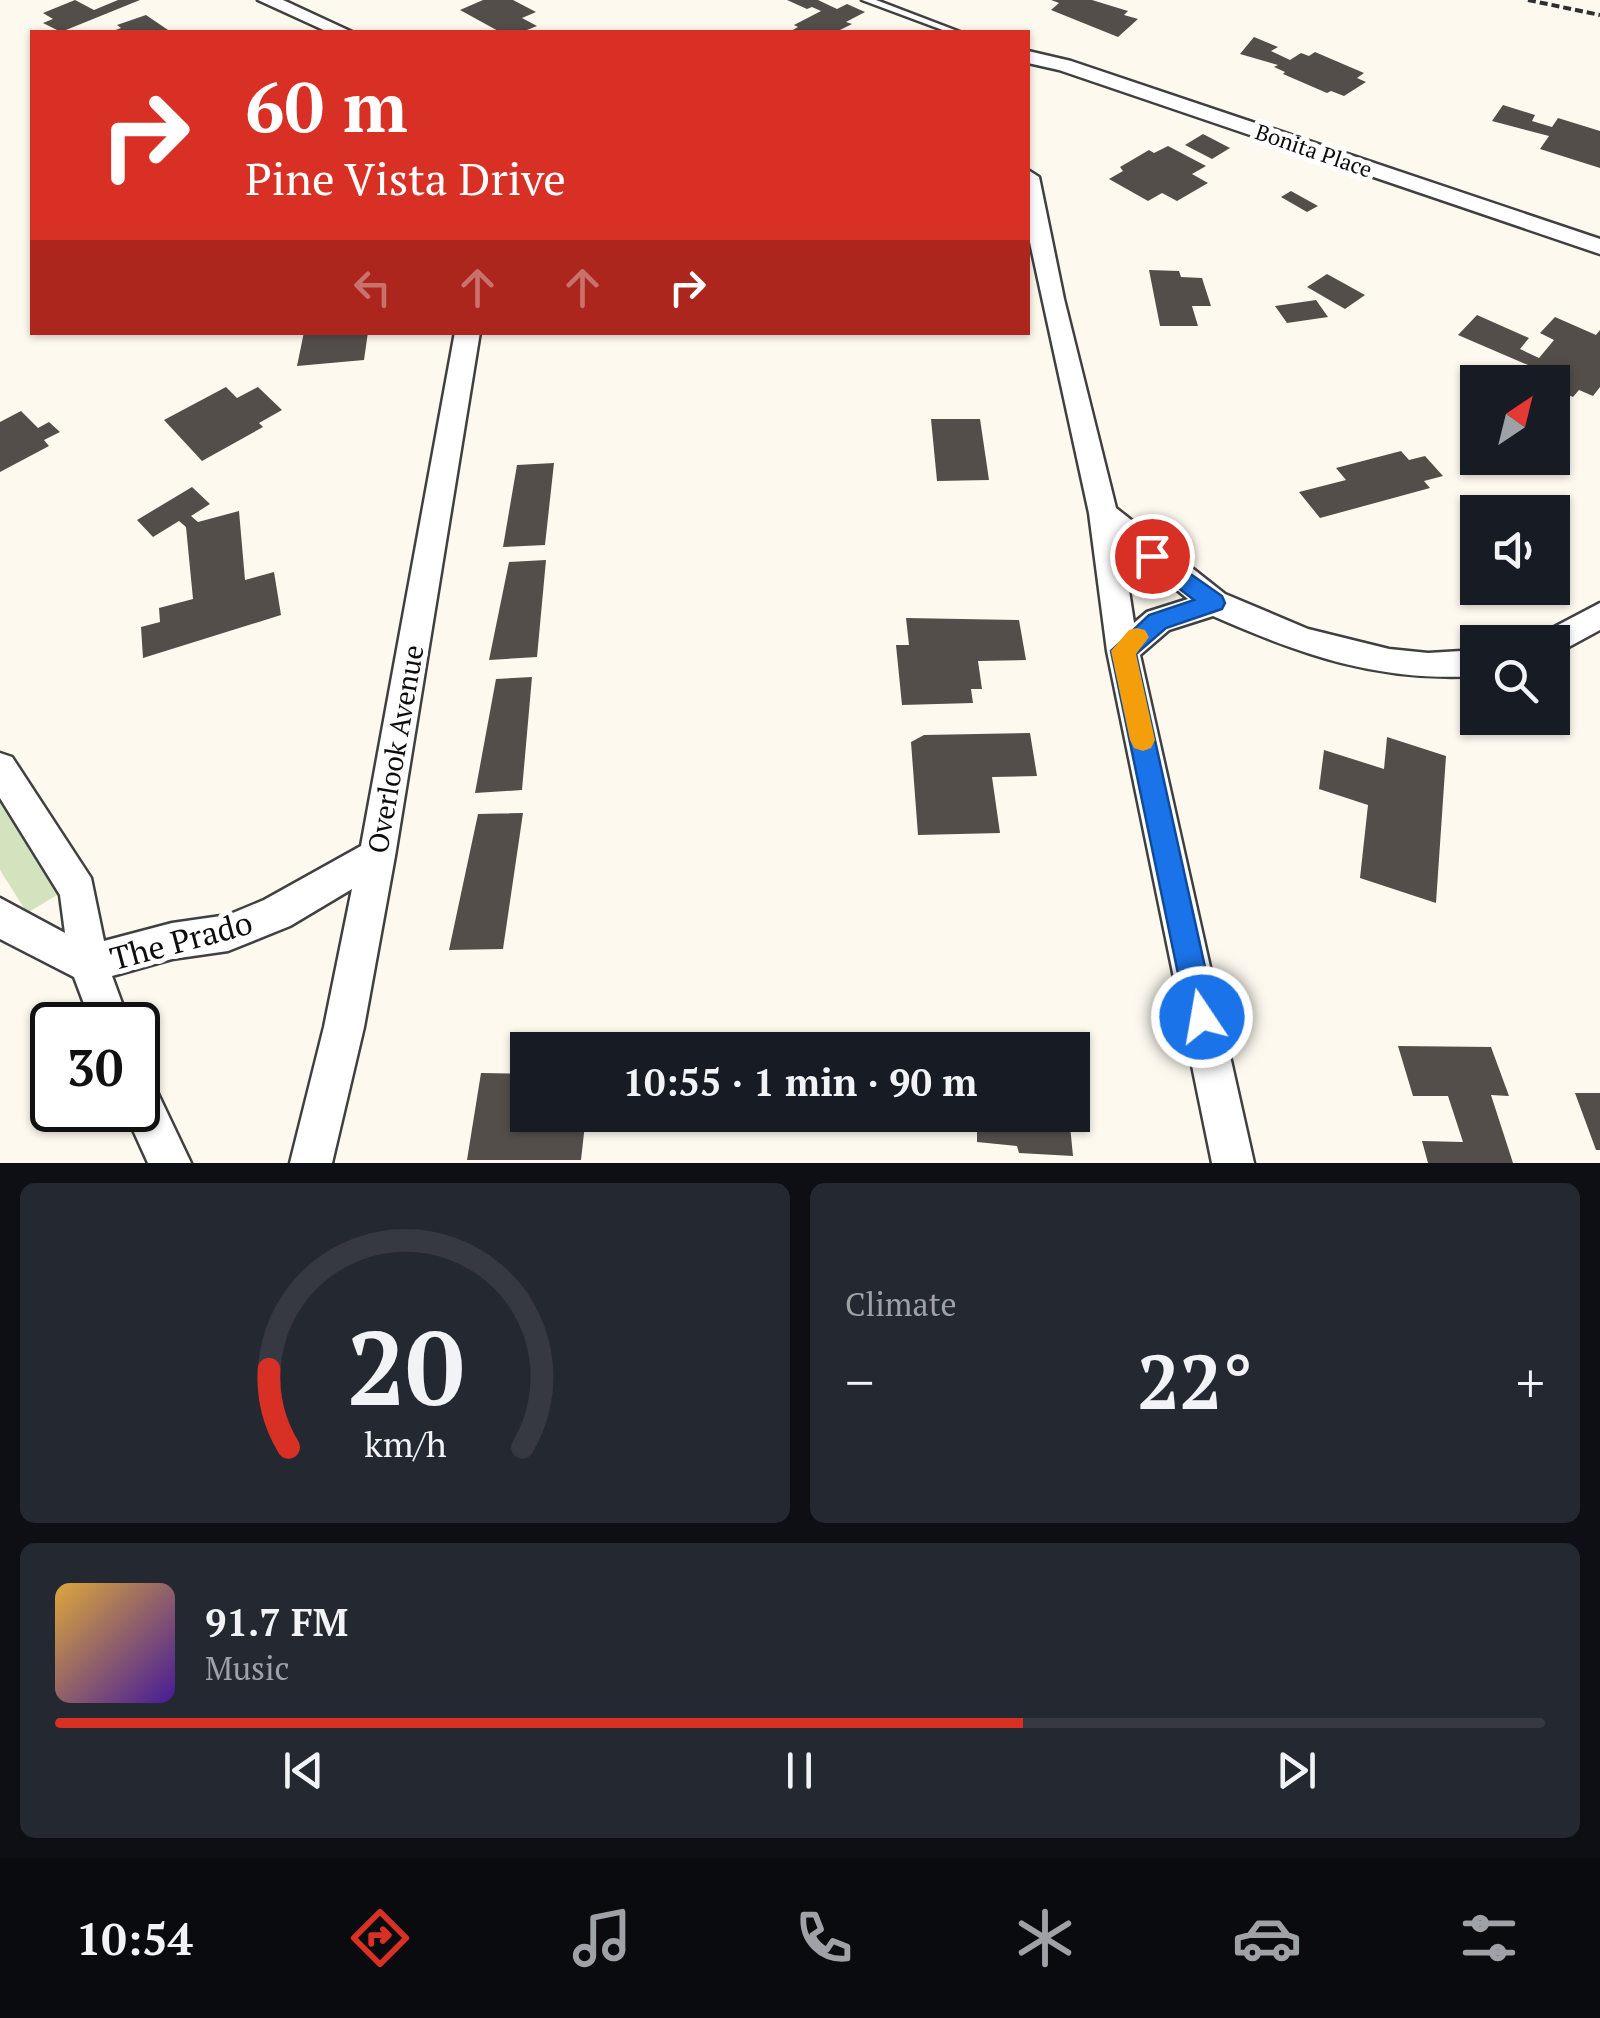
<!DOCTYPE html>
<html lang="en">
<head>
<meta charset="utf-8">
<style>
  :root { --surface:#171b24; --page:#242831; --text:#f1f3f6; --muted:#9ea1a6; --line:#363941; --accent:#d93025 }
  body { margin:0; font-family:"PT Serif",serif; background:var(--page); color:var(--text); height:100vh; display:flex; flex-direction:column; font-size:38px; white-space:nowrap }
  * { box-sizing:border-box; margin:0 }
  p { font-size:32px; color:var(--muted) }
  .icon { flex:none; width:55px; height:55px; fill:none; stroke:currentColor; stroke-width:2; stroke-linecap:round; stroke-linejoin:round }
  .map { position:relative; height:1163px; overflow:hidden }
  .drawer { display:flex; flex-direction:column; gap:20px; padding:20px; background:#0d0f14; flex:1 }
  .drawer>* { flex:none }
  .top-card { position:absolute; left:30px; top:30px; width:1000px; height:305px; border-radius:0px; box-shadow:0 2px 8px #0004; background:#d93025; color:#fff; overflow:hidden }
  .needle { width:65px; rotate:35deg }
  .controls { position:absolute; left:1460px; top:365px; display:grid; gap:20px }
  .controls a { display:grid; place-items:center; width:110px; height:110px; border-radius:0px; background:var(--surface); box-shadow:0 2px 8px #0004; font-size:50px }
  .speed { position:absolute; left:30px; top:1002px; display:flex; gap:20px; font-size:50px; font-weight:700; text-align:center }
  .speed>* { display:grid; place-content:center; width:130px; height:130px; border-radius:50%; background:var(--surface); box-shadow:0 2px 8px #0004; line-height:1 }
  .speed .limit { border:5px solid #111; border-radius:15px; background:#fff; color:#111 }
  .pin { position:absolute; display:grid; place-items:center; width:85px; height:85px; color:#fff; margin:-42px; border:5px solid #fff; border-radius:50%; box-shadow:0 2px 10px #0007 }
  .me { position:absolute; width:110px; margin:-55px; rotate:348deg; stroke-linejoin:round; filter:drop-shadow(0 0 8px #0008) }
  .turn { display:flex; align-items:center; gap:35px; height:210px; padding:0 50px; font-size:45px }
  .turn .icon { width:130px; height:130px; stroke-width:2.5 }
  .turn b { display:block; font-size:70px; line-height:85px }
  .lanes { display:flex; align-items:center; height:95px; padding:0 50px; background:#0003; justify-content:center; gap:50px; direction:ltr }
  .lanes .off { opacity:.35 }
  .big { font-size:75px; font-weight:700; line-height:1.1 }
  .drawer .tile { flex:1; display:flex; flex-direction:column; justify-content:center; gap:15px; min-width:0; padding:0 35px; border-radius:15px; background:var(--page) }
  .drawer .dial { align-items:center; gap:0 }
  .dial svg { height:260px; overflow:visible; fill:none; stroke:var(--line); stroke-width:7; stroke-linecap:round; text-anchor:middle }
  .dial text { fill:var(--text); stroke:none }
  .song { display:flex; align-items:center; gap:30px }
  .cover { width:120px; height:120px; border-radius:15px; background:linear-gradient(135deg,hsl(40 70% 55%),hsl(260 70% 35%)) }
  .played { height:10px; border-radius:5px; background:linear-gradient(90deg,var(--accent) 65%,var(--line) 65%) }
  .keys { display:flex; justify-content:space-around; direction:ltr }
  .heat { display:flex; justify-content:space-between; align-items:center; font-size:55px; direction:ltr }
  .drawer .tiles { flex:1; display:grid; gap:20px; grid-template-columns:1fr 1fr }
  .tile:last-child { grid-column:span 2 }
  .trip { position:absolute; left:510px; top:1032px; width:580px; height:100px; border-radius:0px; background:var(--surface); box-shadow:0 2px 8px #0004; font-weight:700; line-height:100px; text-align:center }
  .menu { display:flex; height:160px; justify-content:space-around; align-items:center; background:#090b0e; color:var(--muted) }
  .menu .icon { width:70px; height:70px }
  .menu .active { color:var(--accent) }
  .menu b { font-size:45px; color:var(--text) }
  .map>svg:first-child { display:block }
  .green { fill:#d3e3bd }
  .building { fill:#544e4b }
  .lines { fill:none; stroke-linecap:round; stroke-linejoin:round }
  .lane-casing { stroke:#404040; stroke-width:5 }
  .street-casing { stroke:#404040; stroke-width:5 }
  .path { stroke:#2f2f2f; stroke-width:4; stroke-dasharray:8 4; stroke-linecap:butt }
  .lane { fill:#fff; fill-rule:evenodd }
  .street { fill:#fff; fill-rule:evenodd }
  .route { fill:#1a73e8; stroke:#114b97; stroke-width:2.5 }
  .slow { fill:#f59e0b }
  .labels { text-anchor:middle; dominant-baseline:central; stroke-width:10; stroke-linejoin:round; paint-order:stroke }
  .far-street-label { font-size:22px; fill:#0d0d0d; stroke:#fff }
  .street-label { font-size:28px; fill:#0d0d0d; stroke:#fff }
  .near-street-label { font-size:32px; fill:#0d0d0d; stroke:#fff }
</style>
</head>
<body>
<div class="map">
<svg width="1600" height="1163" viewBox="0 0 1600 1163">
  <rect width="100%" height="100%" fill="#fdf9ef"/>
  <path class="green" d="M0,789l67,100 -40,24 -27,-43z"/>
  <path class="building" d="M75,0l19,10 24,-10h22l-79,32 -18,-9 10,-4 -10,-6z
    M483,0h30l23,12 -14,6 15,8 -15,6h-22l-40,-22z
    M787,0h31l19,9 10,-5 18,8 -19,10 6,2 -16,8h-42l-3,-1 7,-4 -4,-2 27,-14 -9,-4 -5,2z
    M1051,0h41l36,11 -4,4 14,4 -20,18 -67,-27 8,-7z
    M146,15l25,17h-61l11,-4 -4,-3z
    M1254,37l24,10 -7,4 19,9 11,-7 8,3 6,-4 49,21 -7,5 9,4 -22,14 -13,-5 -4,2 -44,-19 2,-2 -11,-5 4,-2 -38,-11z
    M1503,105l32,10 -3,6 20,6 6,-9 42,13v37l-60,-19 9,-13 -57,-15z
    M1203,134l27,14 -18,11 -27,-14z
    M1168,146l38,20 -14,8 16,9 -31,18 -15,-8 -14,8 -39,-22 14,-8 -3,-4 29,-17 5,3z
    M1291,191l27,15 -11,6 -26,-15z
    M1149,270l30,1 2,6 21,1 9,28h-19l6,20h-38z
    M1327,274l38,21 -20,14 -38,-22z
    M1316,300l12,17 -41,6 -12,-17z
    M1477,315l52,23 -9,11 19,9 15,-18 -14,-7 15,-16 41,18 4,-5v57l-7,9 -14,-6 -6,7 -21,-9v-6h-10l-21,-9 7,-8 -70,-30z
    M304,332h64l-4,28 -67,6z
    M226,387l11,11 21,-11 24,23 -23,13 4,4 -61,34 -38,-41z
    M21,411l17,17 11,-6 11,10 -16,8 5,6 -49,26v-50z
    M931,419h49l9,61 -52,1z
    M1401,451l8,9 16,-4 18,20 -19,5 6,7 -110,30 -21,-26 47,-12 -10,-12z
    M554,463l-9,82 -42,2 14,-82z
    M192,487l18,17 -19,12 7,6 41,-11 6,69 29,-8 7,43 -138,43 -2,-31 19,-5 -1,-14 34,-9 -7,-72 -7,-6 -26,16 -16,-17z
    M546,560l-9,97 -48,3 20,-98z
    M906,618l113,2 7,40 -48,1 4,28h-11l2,14 -71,2 -6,-60h13z
    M532,677l-10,113 -47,3 21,-114z
    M1030,733l7,43 -45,1 8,56 -82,2 -7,-93 13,-7z
    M1387,737l59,19 -10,147 -76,-25 8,-73 -49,-16 5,-39 60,19z
    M523,813l-20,136 -54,1 29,-136z
    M978,1034l88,6 2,10h-90z
    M1398,1046l93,1 18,49 -18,-1 22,68h-85l-6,-22 41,1 -15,-46h-35z
    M1072,1059h13l5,35 -18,-1z
    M481,1073l47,1v41h58l-5,45h-114z
    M1575,1093h25v57h-4z
    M977,1115h92l4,41 -54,-3 -2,-7 -40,-4z"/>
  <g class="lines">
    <g class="lane-casing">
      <path id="lane" d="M862,0h14l84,32h-12z"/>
    </g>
    <g class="street-casing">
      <path id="street" d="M258,0h25l69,32h-24z
        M1028,51l43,10 529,178v15l-541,-184 -31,-7z
        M1028,170l11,7 25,122 52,209 109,86 83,35 81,20 39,4 50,-3v26c-100,6 -176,-21 -265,-60l-44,14 -29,25 114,508h-42l-105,-512 -18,-138 -61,-280zM1122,545l66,54 -41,13 -13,11z
        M455,332h25l-85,524 -31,171 -32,136h-42l34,-136 28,-138 -62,37 -62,25 -56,8 -60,17 18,49h-38l-18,-48 -74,-38v-41l65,35 -5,-38 -60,-97v-45l12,4 79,121 13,63 68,-18 56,-8 36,-15 97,-54z
        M1600,603v27l-48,26v-14h-15l4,-8z
        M138,1075l14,6 39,82h-43l-24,-53h14z"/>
    </g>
    <path class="path" d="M1528,0l72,15"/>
    <use href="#lane" class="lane"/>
    <use href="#street" class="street"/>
  </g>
  <path class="route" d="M1152,547l70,49 3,7 -3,6 -56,19 -30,26 80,363 -4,10 -10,4 -11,-4 -4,-10 -76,-366 38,-36 45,-15 -49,-38 -4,-6z"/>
  <path class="slow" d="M1137,628l8,2 4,7 -13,17 19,86 -4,8 -8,3 -9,-3 -4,-8 -19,-89 18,-21z"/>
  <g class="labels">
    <g class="far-street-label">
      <text transform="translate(1314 150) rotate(19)">Bonita Place</text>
    </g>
    <g class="street-label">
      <text transform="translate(395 749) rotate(-80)">Overlook Avenue</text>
    </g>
    <g class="near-street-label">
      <text transform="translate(181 940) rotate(-15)">The Prado</text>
    </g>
  </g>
</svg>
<div class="controls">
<a><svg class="needle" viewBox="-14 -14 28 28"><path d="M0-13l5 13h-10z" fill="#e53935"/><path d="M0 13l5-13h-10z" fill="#9ea1a6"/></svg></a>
<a><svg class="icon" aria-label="sound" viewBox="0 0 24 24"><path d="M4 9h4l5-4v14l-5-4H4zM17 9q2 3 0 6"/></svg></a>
<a><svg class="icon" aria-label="search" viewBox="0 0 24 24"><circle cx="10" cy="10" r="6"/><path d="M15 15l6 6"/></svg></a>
</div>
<div class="speed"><div class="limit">30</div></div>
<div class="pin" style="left:1152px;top:556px;background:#d93025"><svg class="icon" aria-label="arrive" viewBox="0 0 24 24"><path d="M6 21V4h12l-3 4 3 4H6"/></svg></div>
<svg class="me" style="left:1202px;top:1017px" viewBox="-20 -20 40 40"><circle r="17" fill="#1a73e8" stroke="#fff" stroke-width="3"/><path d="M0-11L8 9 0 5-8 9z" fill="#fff"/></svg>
<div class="trip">10:55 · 1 min · 90 m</div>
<div class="top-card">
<div class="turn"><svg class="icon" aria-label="right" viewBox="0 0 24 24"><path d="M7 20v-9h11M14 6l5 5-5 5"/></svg><div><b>60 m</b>Pine Vista Drive</div></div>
<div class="lanes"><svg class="icon off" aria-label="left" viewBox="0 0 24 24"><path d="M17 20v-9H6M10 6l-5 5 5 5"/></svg><svg class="icon off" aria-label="ahead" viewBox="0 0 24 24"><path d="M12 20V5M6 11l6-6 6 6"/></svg><svg class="icon off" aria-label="ahead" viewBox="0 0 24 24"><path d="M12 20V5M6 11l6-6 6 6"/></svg><svg class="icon" aria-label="right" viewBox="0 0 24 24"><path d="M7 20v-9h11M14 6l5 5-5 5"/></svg></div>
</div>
</div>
<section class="drawer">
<div class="tiles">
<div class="tile dial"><svg viewBox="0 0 100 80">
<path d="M14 69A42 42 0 1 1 86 69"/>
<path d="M14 69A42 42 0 0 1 8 45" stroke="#d93025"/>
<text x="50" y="56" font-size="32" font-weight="700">20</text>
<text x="50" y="72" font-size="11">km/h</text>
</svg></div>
<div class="tile"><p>Climate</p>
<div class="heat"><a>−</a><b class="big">22°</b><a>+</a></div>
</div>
<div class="tile">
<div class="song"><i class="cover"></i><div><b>91.7 FM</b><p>Music</p></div></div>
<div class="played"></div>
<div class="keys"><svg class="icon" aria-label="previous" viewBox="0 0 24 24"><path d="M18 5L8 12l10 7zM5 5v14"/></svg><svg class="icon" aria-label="pause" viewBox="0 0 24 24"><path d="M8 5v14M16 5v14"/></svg><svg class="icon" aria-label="next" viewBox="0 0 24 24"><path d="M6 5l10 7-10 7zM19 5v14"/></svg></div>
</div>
</div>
</section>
<nav class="menu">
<b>10:54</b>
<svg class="icon active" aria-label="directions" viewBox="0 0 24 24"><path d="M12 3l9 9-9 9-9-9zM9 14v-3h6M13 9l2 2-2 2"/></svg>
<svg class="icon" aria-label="music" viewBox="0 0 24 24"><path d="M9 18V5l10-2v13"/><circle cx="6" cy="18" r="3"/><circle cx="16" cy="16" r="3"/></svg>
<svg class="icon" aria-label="phone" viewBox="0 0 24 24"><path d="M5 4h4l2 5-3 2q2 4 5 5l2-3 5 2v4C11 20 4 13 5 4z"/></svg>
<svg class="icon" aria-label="climate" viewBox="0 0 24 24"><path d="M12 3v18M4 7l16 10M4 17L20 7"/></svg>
<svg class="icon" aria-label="car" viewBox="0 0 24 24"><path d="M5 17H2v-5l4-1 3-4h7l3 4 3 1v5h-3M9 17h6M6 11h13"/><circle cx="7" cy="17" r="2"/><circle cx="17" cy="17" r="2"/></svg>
<svg class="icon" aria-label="filters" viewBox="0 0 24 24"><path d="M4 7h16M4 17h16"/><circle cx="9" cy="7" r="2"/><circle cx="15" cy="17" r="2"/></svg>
</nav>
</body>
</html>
